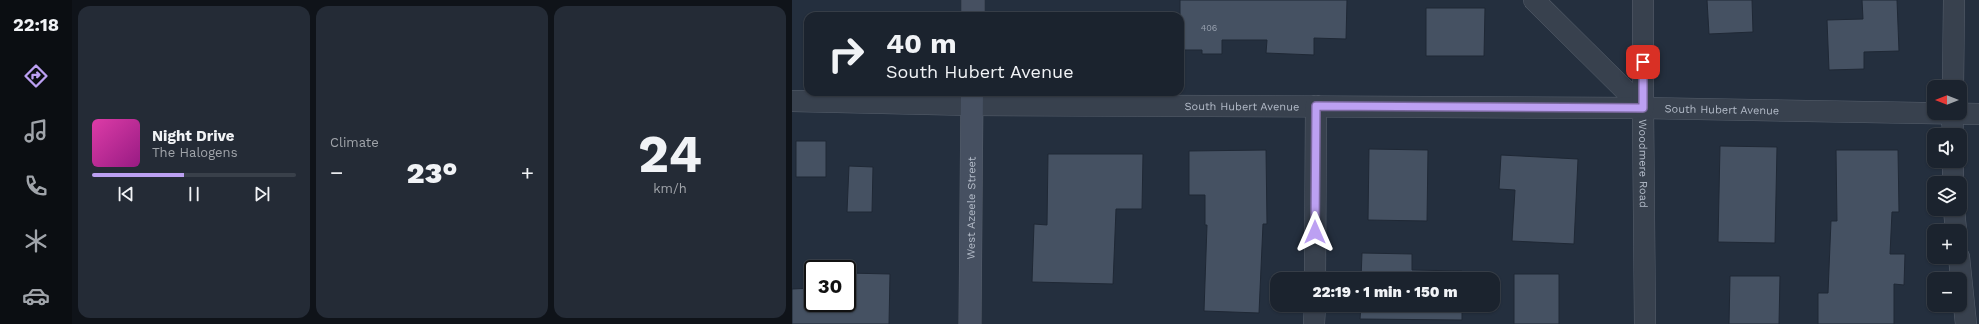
<!DOCTYPE html>
<html lang="en">
<head>
<meta charset="utf-8">
<style>
  :root { --surface:#1b232e; --page:#242b36; --text:#f1f3f6; --muted:#a0a4aa; --line:#39404a; --accent:#bca0f2 }
  body { margin:0; font-family:"Work Sans",sans-serif; background:var(--page); color:var(--text); height:100vh; display:flex; flex-direction:column; font-size:15px; white-space:nowrap }
  * { box-sizing:border-box; margin:0 }
  p { font-size:13px; color:var(--muted) }
  .icon { flex:none; width:22px; height:22px; fill:none; stroke:currentColor; stroke-width:2; stroke-linecap:round; stroke-linejoin:round }
  .map { position:relative; flex:1; overflow:hidden }
  .sheet { display:flex; flex-direction:column; gap:6px; padding:6px; background:#0f1319; width:720px }
  .sheet>* { flex:none }
  .top-card { position:absolute; left:12px; top:12px; width:380px; height:84px; border-radius:12px; box-shadow:0 1px 3px #0004,0 0 0 1px var(--line); background:#1b232e; color:var(--text); overflow:hidden }
  .needle { width:26px; rotate:270deg }
  .buttons { position:absolute; left:1135px; top:80px; display:grid; gap:8px }
  .buttons a { display:grid; place-items:center; width:40px; height:40px; border-radius:8px; background:var(--surface); box-shadow:0 1px 3px #0004,0 0 0 1px var(--line); font-size:20px }
  .speed { position:absolute; left:12px; top:260px; display:flex; gap:8px; font-size:20px; font-weight:700; text-align:center }
  .speed>* { display:grid; place-content:center; width:52px; height:52px; border-radius:50%; background:var(--surface); box-shadow:0 1px 3px #0004,0 0 0 1px var(--line); line-height:1 }
  .speed .limit { border:2px solid #111; border-radius:6px; background:#fff; color:#111 }
  .pin { position:absolute; display:grid; place-items:center; width:34px; height:34px; color:#fff; margin:-17px; border-radius:8px; box-shadow:0 2px 6px #0006 }
  .me { position:absolute; width:44px; margin:-22px; rotate:0deg; stroke-linejoin:round; filter:drop-shadow(0 0 3px #0008) }
  .turn { display:flex; align-items:center; gap:14px; height:84px; padding:0 16px; font-size:18px }
  .turn .icon { width:52px; height:52px; stroke-width:2.5 }
  .turn b { display:block; font-size:28px; line-height:34px }
  .big { font-size:30px; font-weight:800; line-height:1.1 }
  .sheet .tile { flex:1; display:flex; flex-direction:column; justify-content:center; gap:6px; min-width:0; padding:0 14px; border-radius:12px; background:var(--page) }
  .sheet .dial { align-items:center; gap:0 }
  .dial b { font-size:52px; line-height:1 }
  .song { display:flex; align-items:center; gap:12px }
  .cover { width:48px; height:48px; border-radius:6px; background:linear-gradient(135deg,hsl(320 70% 55%),hsl(310 70% 35%)) }
  .played { height:4px; border-radius:2px; background:linear-gradient(90deg,var(--accent) 45%,var(--line) 45%) }
  .keys { display:flex; justify-content:space-around; direction:ltr }
  .heat { display:flex; justify-content:space-between; align-items:center; font-size:22px; direction:ltr }
  .sheet .tiles { flex:1; display:grid; gap:6px; grid-template-columns:repeat(3,1fr) }
  .trip { position:absolute; left:478px; top:272px; width:230px; height:40px; border-radius:12px; background:var(--surface); box-shadow:0 1px 3px #0004,0 0 0 1px var(--line); font-weight:800; line-height:40px; text-align:center }
  main { display:flex; flex:1; min-height:0 }
  .dock { display:flex; flex-direction:column; width:72px; justify-content:space-around; align-items:center; background:#0b0e12; color:var(--muted) }
  .dock .icon { width:28px; height:28px }
  .dock .active { color:var(--accent) }
  .dock b { font-size:18px; color:var(--text) }
  .map>svg:first-child { display:block }
  .building { fill:#455162; stroke:#1f2835 }
  .lines { fill:none; stroke-linecap:round; stroke-linejoin:round }
  .street-casing { stroke:#565f6c; stroke-width:22 }
  .secondary-casing { stroke:#565f6c; stroke-width:23 }
  .street { stroke:#38414e; stroke-width:21 }
  .secondary { stroke:#465061; stroke-width:22 }
  .route-casing { stroke:#7a689d; stroke-width:10 }
  .route { stroke:#bca0f2; stroke-width:7 }
  .labels { text-anchor:middle; dominant-baseline:central; stroke-width:4; stroke-linejoin:round; paint-order:stroke }
  .number-label { font-size:9px; fill:#98a1af }
  .street-label { font-size:11px; fill:#b4bcc9; stroke:#1d2633 }
</style>
</head>
<body>
<main>
<nav class="dock">
<b>22:18</b>
<svg class="icon active" aria-label="directions" viewBox="0 0 24 24"><path d="M12 3l9 9-9 9-9-9zM9 14v-3h6M13 9l2 2-2 2"/></svg>
<svg class="icon" aria-label="music" viewBox="0 0 24 24"><path d="M9 18V5l10-2v13"/><circle cx="6" cy="18" r="3"/><circle cx="16" cy="16" r="3"/></svg>
<svg class="icon" aria-label="phone" viewBox="0 0 24 24"><path d="M5 4h4l2 5-3 2q2 4 5 5l2-3 5 2v4C11 20 4 13 5 4z"/></svg>
<svg class="icon" aria-label="climate" viewBox="0 0 24 24"><path d="M12 3v18M4 7l16 10M4 17L20 7"/></svg>
<svg class="icon" aria-label="car" viewBox="0 0 24 24"><path d="M5 17H2v-5l4-1 3-4h7l3 4 3 1v5h-3M9 17h6M6 11h13"/><circle cx="7" cy="17" r="2"/><circle cx="17" cy="17" r="2"/></svg>
</nav>
<section class="sheet">
<div class="tiles">
<div class="tile">
<div class="song"><i class="cover"></i><div><b>Night Drive</b><p>The Halogens</p></div></div>
<div class="played"></div>
<div class="keys"><svg class="icon" aria-label="previous" viewBox="0 0 24 24"><path d="M18 5L8 12l10 7zM5 5v14"/></svg><svg class="icon" aria-label="pause" viewBox="0 0 24 24"><path d="M8 5v14M16 5v14"/></svg><svg class="icon" aria-label="next" viewBox="0 0 24 24"><path d="M6 5l10 7-10 7zM19 5v14"/></svg></div>
</div>
<div class="tile"><p>Climate</p>
<div class="heat"><a>−</a><b class="big">23°</b><a>+</a></div>
</div>
<div class="tile dial"><b>24</b><p>km/h</p></div>
</div>
</section>
<div class="map">
<svg width="1187" height="324" viewBox="0 0 1187 324">
  <rect width="100%" height="100%" fill="#242f3e"/>
  <path class="building" d="M388,0h167l-1,39 -32,-1v17l-48,-2 1,-13h-45v14h-20v-4h-22z
    M915,0h45l1,32 -44,2z
    M1070,0h35l2,51 -35,1v17l-35,1 -2,-50 36,-1z
    M634,8h59l-1,48h-58z
    M4,141h30v36h-30z
    M928,146l57,1 -2,96 -57,-1z
    M577,149l59,1 -1,71 -59,-1z
    M474,150l1,74h-4l-4,89 -55,-2 3,-86h-2v-30h-16v-44z
    M1044,150h62l1,62h-7l-2,42h15l-1,31 -10,-1v40h-76v-31h10l3,-72h6z
    M256,154h95l-1,55h-26l-3,75 -81,-2 2,-58 13,1z
    M709,155l77,4 -4,85 -62,-3 3,-51 -16,-1z
    M57,166l24,1 -1,45h-25z
    M570,253l50,1v16l50,1v8h-101z
    M55,273l43,1 -1,50h-97v-35l21,-1v15h34z
    M722,274h45v50h-45z
    M938,276h50l-1,48h-50z
    M569,305h101v15l-102,-1z"/>
  <g class="lines">
    <g class="street-casing">
      <g id="street">
        <path id="s1" d="M742,0l109,108 2,216"/>
        <path d="M1161,87l1,-87"/>
        <path id="s2" d="M0,101l180,4 671,3 336,6"/>
        <path d="M851,108v-108"/>
        <path d="M1160,113l1,22"/>
        <path d="M1161,161v22"/>
        <path d="M1162,209l2,22"/>
        <path d="M1167,257l7,67"/>
        <path d="M523,279l1,-173"/>
        <path d="M522,324l1,-19"/>
      </g>
    </g>
    <g class="secondary-casing">
      <g id="secondary">
        <path d="M181,16v-16"/>
        <path id="s3" d="M178,324l2,-232"/>
      </g>
    </g>
    <use href="#street" class="street"/>
    <use href="#secondary" class="secondary"/>
  </g>
  <g class="lines">
    <g class="route-casing">
      <path id="route" d="M523,232l1,-126 327,2v-46"/>
    </g>
    <use href="#route" class="route"/>
  </g>
  <g class="labels">
    <g class="number-label">
      <text x="417" y="28">406</text>
    </g>
    <g class="street-label">
      <text stroke="none"><textPath href="#s2" startOffset="450">South Hubert Avenue</textPath></text>
      <text stroke="none"><textPath href="#s2" startOffset="930">South Hubert Avenue</textPath></text>
      <text stroke="none"><textPath href="#s1" startOffset="209">Woodmere Road</textPath></text>
      <text stroke="none"><textPath href="#s3" startOffset="116">West Azeele Street</textPath></text>
    </g>
  </g>
</svg>
<div class="buttons">
<a><svg class="needle" viewBox="-14 -14 28 28"><path d="M0-13l5 13h-10z" fill="#e53935"/><path d="M0 13l5-13h-10z" fill="#a0a4aa"/></svg></a>
<a><svg class="icon" aria-label="sound" viewBox="0 0 24 24"><path d="M4 9h4l5-4v14l-5-4H4zM17 9q2 3 0 6"/></svg></a>
<a><svg class="icon" aria-label="layers" viewBox="0 0 24 24"><path d="M12 4l9 5-9 5-9-5zM3 14l9 5 9-5"/></svg></a>
<a>+</a>
<a>−</a>
</div>
<div class="speed"><div class="limit">30</div></div>
<div class="pin" style="left:851px;top:62px;background:#d93025"><svg class="icon" aria-label="arrive" viewBox="0 0 24 24"><path d="M6 21V4h12l-3 4 3 4H6"/></svg></div>
<svg class="me" style="left:523px;top:232px" viewBox="-20 -20 40 40"><path d="M0-17L14 15 0 8-14 15z" fill="#bca0f2" stroke="#fff" stroke-width="4"/></svg>
<div class="trip">22:19 · 1 min · 150 m</div>
<div class="top-card">
<div class="turn"><svg class="icon" aria-label="right" viewBox="0 0 24 24"><path d="M7 20v-9h11M14 6l5 5-5 5"/></svg><div><b>40 m</b>South Hubert Avenue</div></div>
</div>
</div>
</main>
</body>
</html>
